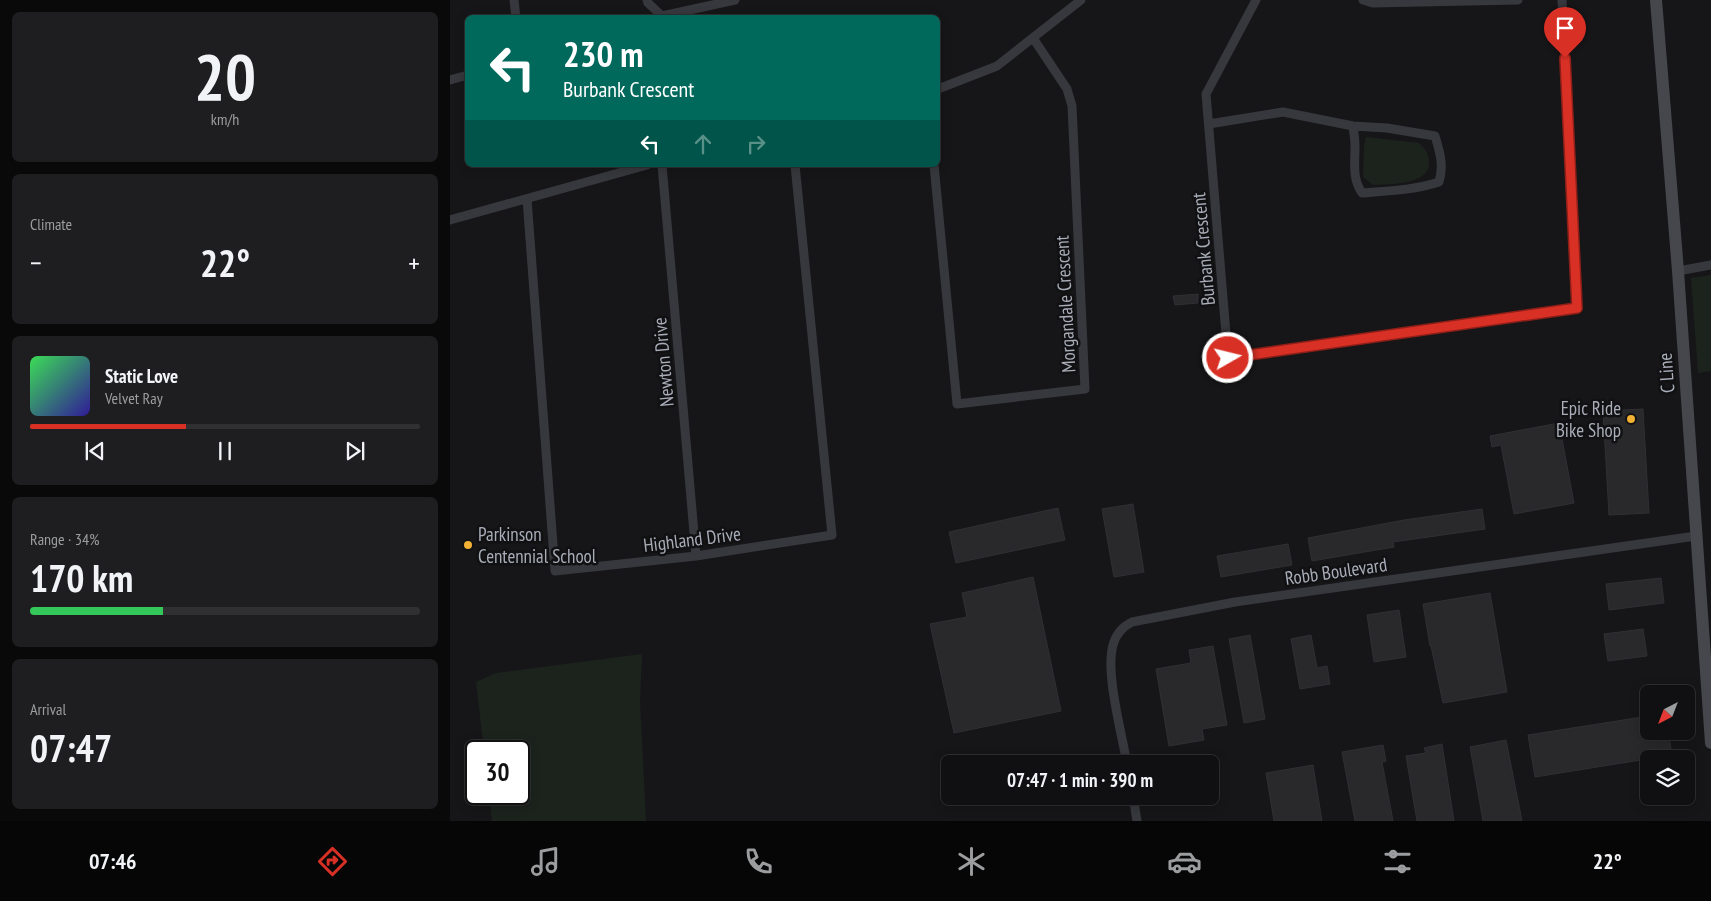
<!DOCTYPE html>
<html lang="en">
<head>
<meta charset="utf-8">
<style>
  :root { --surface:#101012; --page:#1e1e20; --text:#f1f3f6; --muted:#9c9d9f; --line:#303032; --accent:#d93025 }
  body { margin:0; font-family:"PT Sans Narrow",sans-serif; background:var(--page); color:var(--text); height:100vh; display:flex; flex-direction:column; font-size:19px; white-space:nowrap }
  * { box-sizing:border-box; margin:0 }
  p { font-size:16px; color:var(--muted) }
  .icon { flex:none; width:28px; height:28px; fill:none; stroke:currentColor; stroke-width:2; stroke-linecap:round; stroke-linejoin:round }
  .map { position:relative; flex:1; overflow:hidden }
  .details { display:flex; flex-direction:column; gap:12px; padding:12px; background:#09090a; width:450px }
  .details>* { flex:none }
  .guide { position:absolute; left:15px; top:15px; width:475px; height:152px; border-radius:8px; box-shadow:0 2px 12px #0003,0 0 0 1px var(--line); background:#00695c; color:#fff; overflow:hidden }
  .needle { width:32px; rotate:222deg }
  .controls { position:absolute; left:1190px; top:685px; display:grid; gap:10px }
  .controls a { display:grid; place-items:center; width:55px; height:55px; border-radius:8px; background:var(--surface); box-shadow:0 2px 12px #0003,0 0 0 1px var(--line); font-size:25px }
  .speed { position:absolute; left:15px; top:740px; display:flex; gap:10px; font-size:25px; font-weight:700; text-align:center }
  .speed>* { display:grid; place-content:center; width:65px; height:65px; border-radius:50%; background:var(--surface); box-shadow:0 2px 12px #0003,0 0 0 1px var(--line); line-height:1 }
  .speed .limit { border:2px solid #111; border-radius:8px; background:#fff; color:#111 }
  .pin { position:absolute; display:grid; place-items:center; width:42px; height:42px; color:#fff; margin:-51px -21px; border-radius:50% 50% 50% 0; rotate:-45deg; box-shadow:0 0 5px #0007 }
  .pin .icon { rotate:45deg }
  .me { position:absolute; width:55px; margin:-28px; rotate:82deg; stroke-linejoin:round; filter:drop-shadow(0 0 4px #0008) }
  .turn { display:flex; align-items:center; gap:18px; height:105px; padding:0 15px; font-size:22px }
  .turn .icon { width:65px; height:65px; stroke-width:2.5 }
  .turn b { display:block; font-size:35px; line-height:42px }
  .lanes { display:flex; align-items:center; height:48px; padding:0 15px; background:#0003; justify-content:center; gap:25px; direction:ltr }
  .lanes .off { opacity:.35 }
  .big { font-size:38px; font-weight:700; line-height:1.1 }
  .details .card { flex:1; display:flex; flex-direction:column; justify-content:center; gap:8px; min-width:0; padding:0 18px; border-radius:8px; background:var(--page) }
  .details .dial { align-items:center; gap:0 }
  .dial b { font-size:65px; line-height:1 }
  .song { display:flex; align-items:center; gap:15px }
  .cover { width:60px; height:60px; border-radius:8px; background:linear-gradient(135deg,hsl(130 70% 55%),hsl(250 70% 35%)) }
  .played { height:5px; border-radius:2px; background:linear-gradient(90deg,var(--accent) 40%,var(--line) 40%) }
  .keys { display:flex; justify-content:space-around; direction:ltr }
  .heat { display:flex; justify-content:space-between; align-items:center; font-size:28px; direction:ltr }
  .charge { height:8px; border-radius:4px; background:linear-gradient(90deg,#34c759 34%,var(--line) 0) }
  .trip { position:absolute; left:491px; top:755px; width:278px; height:50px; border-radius:8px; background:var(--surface); box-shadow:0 2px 12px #0003,0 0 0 1px var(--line); font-weight:700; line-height:50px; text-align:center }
  .tab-bar { display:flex; height:80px; justify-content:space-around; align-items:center; background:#060607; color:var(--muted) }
  .tab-bar .icon { width:35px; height:35px }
  .tab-bar .selected { color:var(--accent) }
  .tab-bar b { font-size:22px; color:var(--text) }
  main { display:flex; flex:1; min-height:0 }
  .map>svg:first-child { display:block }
  .green { fill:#1c231d }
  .building { fill:#29292c; stroke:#303034 }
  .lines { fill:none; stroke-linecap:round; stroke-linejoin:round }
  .street { stroke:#37383d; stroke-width:9 }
  .secondary { stroke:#45474d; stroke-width:12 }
  .route-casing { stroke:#8d1f18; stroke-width:12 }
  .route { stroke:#d93025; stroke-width:9 }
  .poi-dot { fill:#f2b134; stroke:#111113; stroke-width:2 }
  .labels { text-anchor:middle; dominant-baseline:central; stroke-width:5; stroke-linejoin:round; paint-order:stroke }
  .street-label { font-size:19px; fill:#a8adb8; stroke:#111113 }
  .poi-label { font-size:19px; fill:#a8adb8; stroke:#111113; text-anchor:end }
</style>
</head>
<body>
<main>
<section class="details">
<div class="card dial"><b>20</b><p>km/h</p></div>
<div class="card"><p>Climate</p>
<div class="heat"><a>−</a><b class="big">22°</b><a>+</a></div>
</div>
<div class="card">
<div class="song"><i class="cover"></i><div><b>Static Love</b><p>Velvet Ray</p></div></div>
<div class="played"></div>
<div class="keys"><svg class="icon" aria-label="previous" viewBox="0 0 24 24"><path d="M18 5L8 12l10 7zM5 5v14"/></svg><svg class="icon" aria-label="pause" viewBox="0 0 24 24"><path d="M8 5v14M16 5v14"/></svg><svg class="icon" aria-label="next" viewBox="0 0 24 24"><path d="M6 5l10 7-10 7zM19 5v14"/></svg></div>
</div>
<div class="card"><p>Range · 34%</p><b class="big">170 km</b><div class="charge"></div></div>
<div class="card"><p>Arrival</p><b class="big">07:47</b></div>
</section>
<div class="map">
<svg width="1261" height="821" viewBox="0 0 1261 821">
  <rect width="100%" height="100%" fill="#161618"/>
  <path class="green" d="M916,137l53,6c6,5 10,11 10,20 1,22 -40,21 -56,22l-10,-8 1,-30z
    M1261,275v96l-13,2 -7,-95z
    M192,654l-2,48 6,119h-154l-3,-27h30v-43h-35l-8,-69 20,-9z"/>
  <path class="building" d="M748,294v9l-23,2 -2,-9z
    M1193,409l6,104 -40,2 -6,-104z
    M1109,423l15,80 -60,11 -13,-69 -9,2 -2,-11z
    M683,504l11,68 -30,5 -12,-68z
    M608,508l7,32 -109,23 -7,-31z
    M1032,509l3,20 -92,13 1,5 -82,14 -4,-23 96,-18z
    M838,544l4,21 -71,12 -4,-21z
    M583,577l28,134 -107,22 -24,-109 37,-7 -5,-24z
    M1211,578l3,25 -55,7 -3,-26z
    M1040,593l17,99 -64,11 -12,-57h-1l-7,-42z
    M949,610l7,47 -32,5 -7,-47z
    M1193,629l4,27 -39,5 -4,-27z
    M800,635l15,84 -21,4 -15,-84z
    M861,635l6,33 10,-2 3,18 -30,5 -9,-50z
    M763,646l14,79 -25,4 2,11 -35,6 -13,-77 35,-6 -2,-13z
    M1199,716v15h19l4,24 -137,22 -7,-42z
    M1056,740l16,81h-39l-13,-74z
    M992,744l12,77h-37l-11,-65 20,-3 -2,-5z
    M933,745l3,16 -4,1 11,59h-38l-13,-69z
    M863,765l9,56h-48l-8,-48z"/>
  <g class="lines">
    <path class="street" d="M64,0l2,18
      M197,0l1,3 14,13 73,-16
      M806,0l-50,94 22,264 349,-50 -15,-308
      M913,0l10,3 145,-3
      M0,80l18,-5
      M488,89l59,-23 84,-66
      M759,124l74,-12 70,14 34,2 48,8c5,16 9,30 4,46 -24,8 -51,9 -77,11 -10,-15 -7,-29 -7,-47 0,-6 -1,-13 -2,-20
      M212,165l34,391
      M484,165l23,239 128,-15 -13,-283 -5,-17 -34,-51
      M77,199l28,372 141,-15 136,-21 -37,-370
      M0,220l197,-55
      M1228,271l33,-6
      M677,764c-5,-30 -22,-91 -14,-119 3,-11 9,-18 19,-23l103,-20 461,-66
      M683,796l4,25"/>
    <path class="secondary" d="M1206,0l22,271 33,472"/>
  </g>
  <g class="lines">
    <g class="route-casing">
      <path id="route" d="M778,358l349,-50 -12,-250"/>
    </g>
    <use href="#route" class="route"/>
  </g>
  <g class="poi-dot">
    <circle cx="1181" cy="419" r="5"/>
    <circle cx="18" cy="545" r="5"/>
  </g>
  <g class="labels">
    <g class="street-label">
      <text transform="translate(753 249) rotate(-95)">Burbank Crescent</text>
      <text transform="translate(615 304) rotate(-93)">Morgandale Crescent</text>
      <text transform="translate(213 362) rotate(-95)">Newton Drive</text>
      <text transform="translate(1216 373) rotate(-94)">C Line</text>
      <text transform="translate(242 539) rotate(-7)">Highland Drive</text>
      <text transform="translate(886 571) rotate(-8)">Robb Boulevard</text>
    </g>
    <g class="poi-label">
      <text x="1171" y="408">Epic Ride<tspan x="1171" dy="22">Bike Shop</tspan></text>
      <text x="28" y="534" text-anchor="start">Parkinson<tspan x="28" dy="22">Centennial School</tspan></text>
    </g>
  </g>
</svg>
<div class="controls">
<a><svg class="needle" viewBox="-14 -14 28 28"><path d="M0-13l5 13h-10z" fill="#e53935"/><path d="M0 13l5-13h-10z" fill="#9c9d9f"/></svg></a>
<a><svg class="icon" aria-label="layers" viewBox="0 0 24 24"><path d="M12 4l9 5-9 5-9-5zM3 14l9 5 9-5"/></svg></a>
</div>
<div class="speed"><div class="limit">30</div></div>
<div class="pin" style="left:1115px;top:58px;background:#d93025"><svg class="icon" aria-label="arrive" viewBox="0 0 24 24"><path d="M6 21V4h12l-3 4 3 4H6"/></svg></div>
<svg class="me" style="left:778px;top:358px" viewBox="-20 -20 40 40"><circle r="17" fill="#d93025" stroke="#fff" stroke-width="3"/><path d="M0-11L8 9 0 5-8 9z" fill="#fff"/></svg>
<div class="trip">07:47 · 1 min · 390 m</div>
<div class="guide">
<div class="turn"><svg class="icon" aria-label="left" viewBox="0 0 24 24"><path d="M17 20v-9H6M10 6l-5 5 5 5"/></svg><div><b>230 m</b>Burbank Crescent</div></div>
<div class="lanes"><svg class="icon" aria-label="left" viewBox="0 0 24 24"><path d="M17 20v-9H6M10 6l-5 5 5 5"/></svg><svg class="icon off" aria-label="ahead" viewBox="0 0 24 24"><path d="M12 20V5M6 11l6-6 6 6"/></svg><svg class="icon off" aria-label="right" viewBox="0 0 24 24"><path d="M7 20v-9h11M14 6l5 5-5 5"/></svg></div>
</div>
</div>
</main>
<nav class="tab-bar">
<b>07:46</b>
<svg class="icon selected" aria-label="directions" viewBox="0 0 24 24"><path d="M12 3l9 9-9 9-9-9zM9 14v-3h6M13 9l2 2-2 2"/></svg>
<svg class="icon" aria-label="music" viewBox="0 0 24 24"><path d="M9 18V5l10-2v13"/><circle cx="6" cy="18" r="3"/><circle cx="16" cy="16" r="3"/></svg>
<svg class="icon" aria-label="phone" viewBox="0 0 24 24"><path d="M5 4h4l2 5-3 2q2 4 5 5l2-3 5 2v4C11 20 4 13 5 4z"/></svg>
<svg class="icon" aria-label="climate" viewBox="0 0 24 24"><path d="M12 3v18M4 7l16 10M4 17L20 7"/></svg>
<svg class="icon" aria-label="car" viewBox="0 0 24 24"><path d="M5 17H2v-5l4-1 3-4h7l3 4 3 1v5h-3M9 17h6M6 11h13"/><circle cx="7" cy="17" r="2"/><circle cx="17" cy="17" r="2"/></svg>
<svg class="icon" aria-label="filters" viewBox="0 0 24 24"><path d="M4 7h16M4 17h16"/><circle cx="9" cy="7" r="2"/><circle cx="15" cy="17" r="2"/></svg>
<b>22°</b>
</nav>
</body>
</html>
